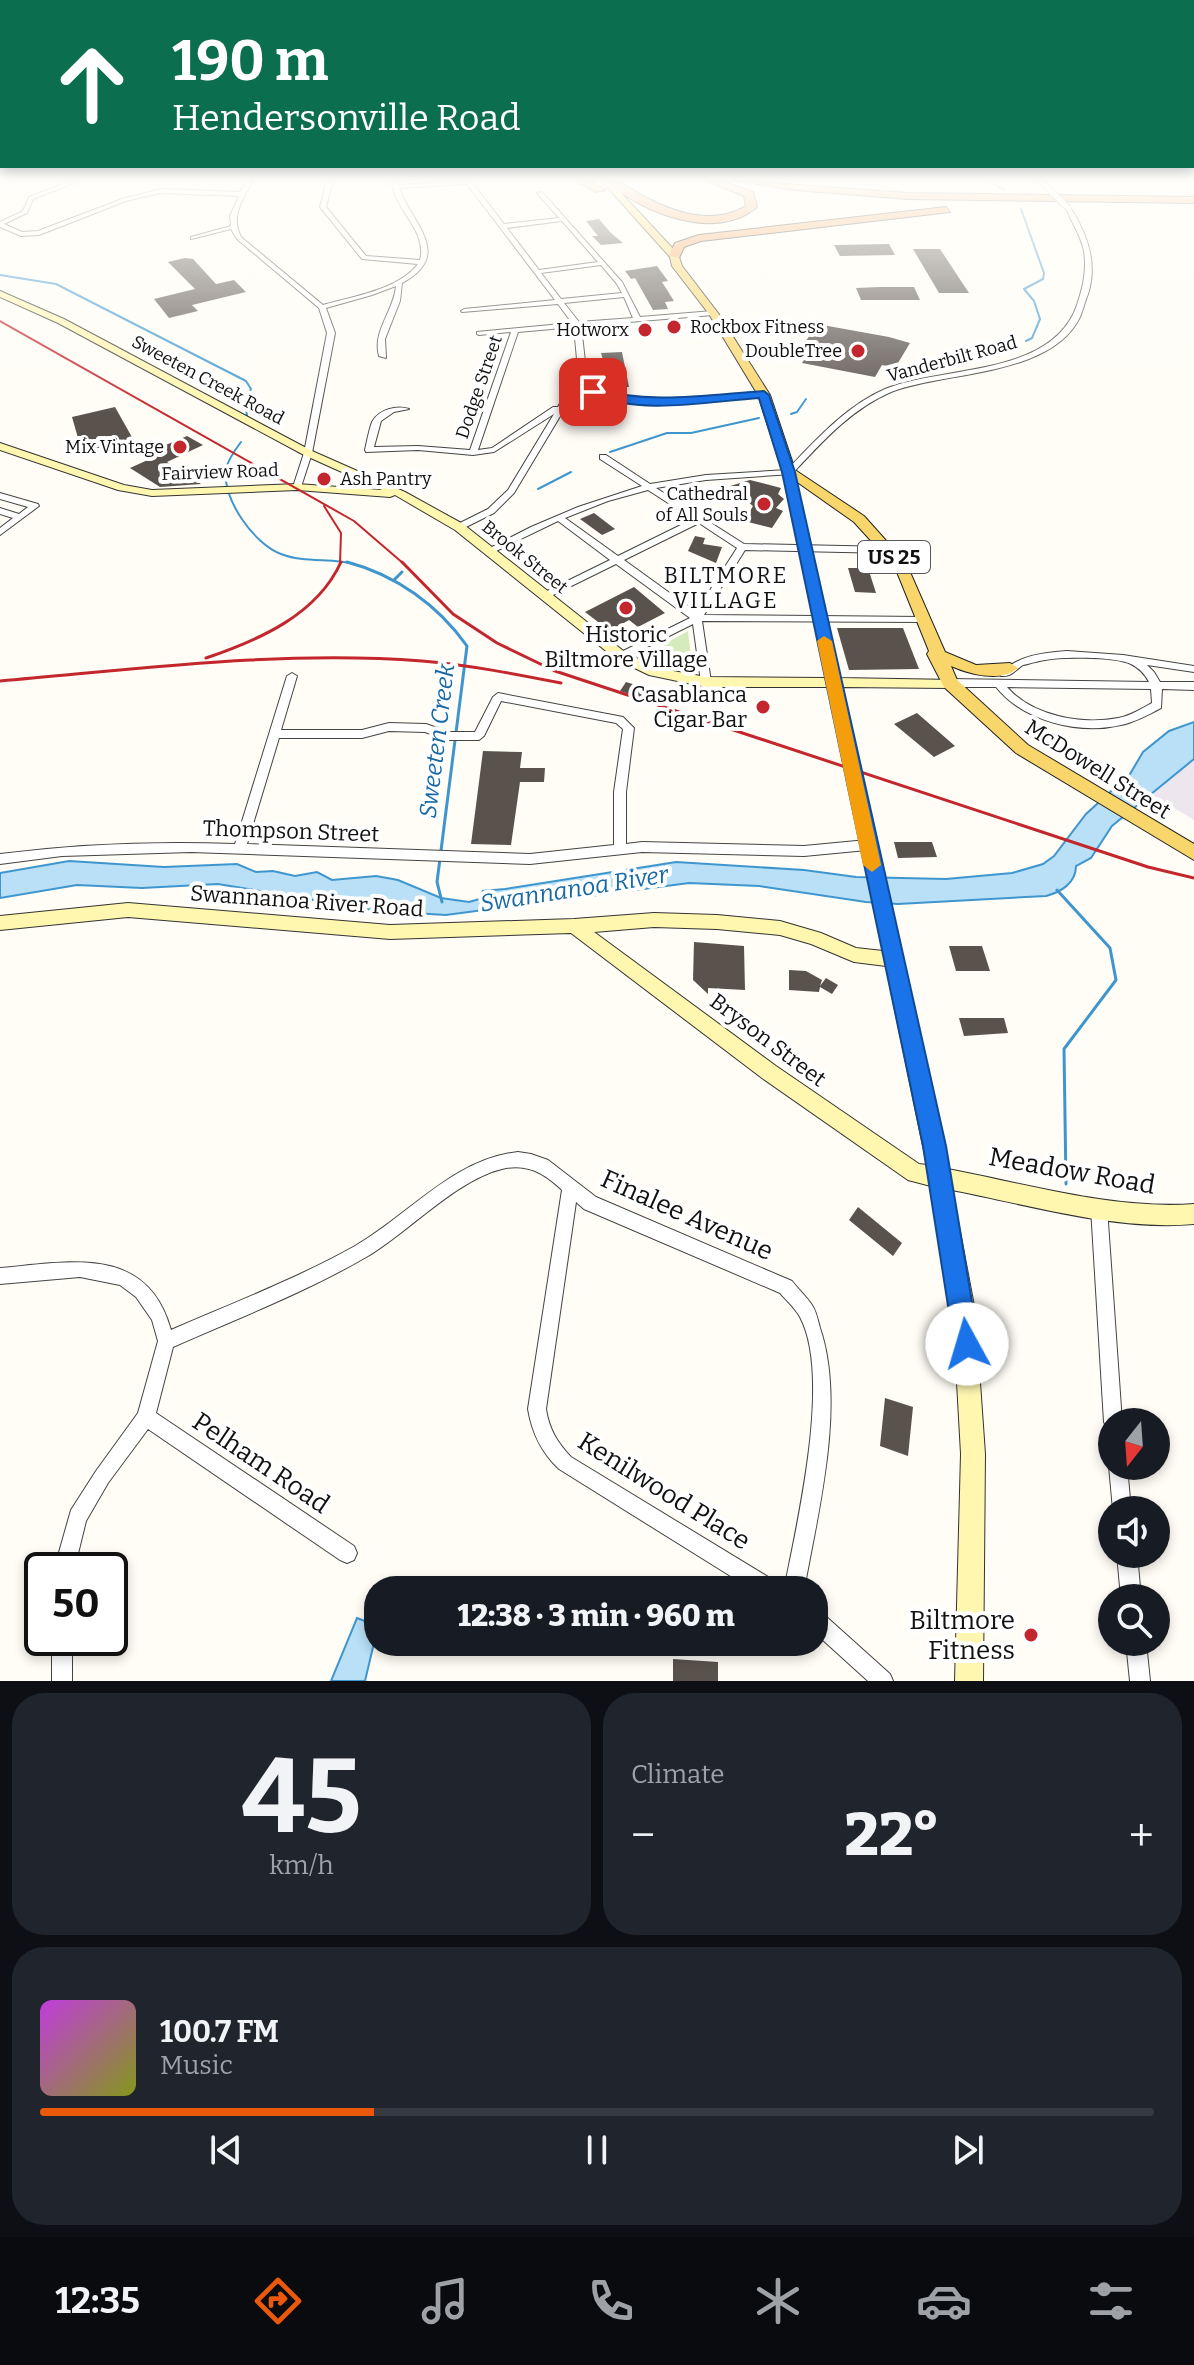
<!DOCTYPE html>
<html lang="en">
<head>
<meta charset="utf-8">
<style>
  :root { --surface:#171b24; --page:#20242c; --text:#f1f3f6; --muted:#9ea1a6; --line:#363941; --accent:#ea580c }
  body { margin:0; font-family:Bitter,serif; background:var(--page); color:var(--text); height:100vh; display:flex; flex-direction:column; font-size:30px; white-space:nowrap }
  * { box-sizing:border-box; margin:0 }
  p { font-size:26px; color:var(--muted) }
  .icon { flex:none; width:44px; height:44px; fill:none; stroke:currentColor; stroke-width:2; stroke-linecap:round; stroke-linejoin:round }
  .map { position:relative; height:1681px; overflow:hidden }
  .drawer { display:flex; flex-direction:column; gap:12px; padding:12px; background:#0d0f14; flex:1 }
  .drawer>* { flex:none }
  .guide { position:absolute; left:0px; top:0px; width:1194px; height:168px; box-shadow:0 4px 12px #0003; background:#0b6e4f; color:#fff; overflow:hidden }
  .needle { width:52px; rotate:197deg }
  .fabs { position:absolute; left:1098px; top:1408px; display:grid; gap:16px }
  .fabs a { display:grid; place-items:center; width:72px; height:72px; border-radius:50%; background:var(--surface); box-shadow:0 4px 12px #0003; font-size:40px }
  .speed { position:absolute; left:24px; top:1552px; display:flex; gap:16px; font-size:40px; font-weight:700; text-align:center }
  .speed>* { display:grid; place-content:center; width:104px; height:104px; border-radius:50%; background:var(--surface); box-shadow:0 4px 12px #0003; line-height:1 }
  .speed .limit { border:4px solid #111; border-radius:12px; background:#fff; color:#111 }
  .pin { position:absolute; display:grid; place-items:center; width:68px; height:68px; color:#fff; margin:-34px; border-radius:16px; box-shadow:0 4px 12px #0006 }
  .me { position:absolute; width:88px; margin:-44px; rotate:354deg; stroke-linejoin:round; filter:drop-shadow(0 0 6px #0008) }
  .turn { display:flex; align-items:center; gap:28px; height:168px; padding:0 40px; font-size:36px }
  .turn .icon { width:104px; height:104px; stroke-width:2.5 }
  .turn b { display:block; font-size:56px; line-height:68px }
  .big { font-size:60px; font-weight:800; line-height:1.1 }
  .drawer .tile { flex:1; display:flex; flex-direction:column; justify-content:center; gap:12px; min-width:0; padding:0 28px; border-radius:32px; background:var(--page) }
  .drawer .dial { align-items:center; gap:0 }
  .dial b { font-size:104px; line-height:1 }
  .song { display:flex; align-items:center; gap:24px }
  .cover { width:96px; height:96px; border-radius:12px; background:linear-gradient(135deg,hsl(290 70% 55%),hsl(70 70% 35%)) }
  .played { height:8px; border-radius:4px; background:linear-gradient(90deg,var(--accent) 30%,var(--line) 30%) }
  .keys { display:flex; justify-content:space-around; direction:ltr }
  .heat { display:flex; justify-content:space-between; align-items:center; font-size:44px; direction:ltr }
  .drawer .tiles { flex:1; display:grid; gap:12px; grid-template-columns:1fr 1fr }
  .tile:last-child { grid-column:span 2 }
  .trip { position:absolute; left:364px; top:1576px; width:464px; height:80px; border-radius:32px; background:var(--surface); box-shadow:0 4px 12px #0003; font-weight:800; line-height:80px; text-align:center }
  .tab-bar { display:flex; height:128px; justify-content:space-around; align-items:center; background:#090b0e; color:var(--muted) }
  .tab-bar .icon { width:56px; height:56px }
  .tab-bar .active { color:var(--accent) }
  .tab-bar b { font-size:36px; color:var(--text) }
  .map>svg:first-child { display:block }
  .industrial { fill:#eee6ef }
  .green { fill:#d5ebbd }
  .water { fill:#b9e0f7; stroke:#3f96cf; stroke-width:2 }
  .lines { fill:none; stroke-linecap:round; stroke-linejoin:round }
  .stream-far1 { stroke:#3f96cf; stroke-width:2 }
  .stream { stroke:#3f96cf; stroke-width:3 }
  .building { fill:#5a524d }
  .street-casing { stroke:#444; stroke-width:2 }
  .secondary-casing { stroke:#333; stroke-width:2 }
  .primary-casing { stroke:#222; stroke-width:2 }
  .highway-casing { stroke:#222; stroke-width:2 }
  .street { fill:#fff; fill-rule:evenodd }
  .secondary { fill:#fff6b0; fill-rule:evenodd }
  .primary { fill:#f9d66b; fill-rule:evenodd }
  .highway { fill:#f5a25d; fill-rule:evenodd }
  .rail-far1 { stroke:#c4262e; stroke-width:2 }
  .rail { stroke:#c4262e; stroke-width:3 }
  .street-bridge-casing { stroke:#444; stroke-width:7; stroke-linecap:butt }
  .street-bridge { stroke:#fff; stroke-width:6 }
  .route { fill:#1a73e8; stroke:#114b97; stroke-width:2 }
  .slow { fill:#f59e0b }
  .poi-dot { fill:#c4262e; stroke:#fff; stroke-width:3 }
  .labels { text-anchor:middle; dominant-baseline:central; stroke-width:8; stroke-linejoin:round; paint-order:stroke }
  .far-poi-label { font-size:18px; fill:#111; stroke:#fff; text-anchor:end }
  .far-street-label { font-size:18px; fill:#111; stroke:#fff }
  .shield { fill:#fff; stroke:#585858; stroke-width:2 }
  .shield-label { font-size:20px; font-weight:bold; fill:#111 }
  .far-quarter-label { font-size:22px; letter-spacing:2px; fill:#111; stroke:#fff }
  .poi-label { font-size:22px; fill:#111; stroke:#fff }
  .street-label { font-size:22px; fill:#111; stroke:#fff }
  .water-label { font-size:24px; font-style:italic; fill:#1768a6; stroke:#fff }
  .near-street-label { font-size:26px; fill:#111; stroke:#fff }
  .near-poi-label { font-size:26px; fill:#111; stroke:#fff; text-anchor:end }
</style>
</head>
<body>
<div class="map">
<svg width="1194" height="1681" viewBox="0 0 1194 1681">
  <rect width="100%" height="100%" fill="#fffdf5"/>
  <path class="industrial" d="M1194,759v61l-42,-25z"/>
  <path class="green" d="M688,631l4,35 -44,-13z"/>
  <path class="water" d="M1194,722v37l-82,67 -21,32 -15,8c0,17 -15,26 -30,30l-148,8 -32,-2 -107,-16 -70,-3 -243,32 -67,-4 -161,-27 -76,4 -65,-3 -77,13v-25l69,-12 95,6 73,-3 19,8 17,-1 22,5 22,-4 15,8 44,-4 22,4 43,18 28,4 25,-7 -12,-4 23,-2 171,-27 128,8 52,7 90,2 66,-6 31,-9 11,-8 32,-42 44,-40 13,-22 26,-21z
    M357,1618l21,8 -13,55h-34z"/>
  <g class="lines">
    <path class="stream-far1" d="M988,180l16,10
      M1021,209l23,64 -1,6 -19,10 10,12 6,18 -8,19 -6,3
      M0,275l56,9 190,97 5,8 -6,11 2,16
      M791,414l6,-2 9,-13
      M241,442c-6,8 -13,17 -15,27 -4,30 28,75 55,85 22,9 50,4 74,10
      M610,452l57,-19h24l68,-15
      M538,489l33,-17"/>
    <path class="stream" d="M347,562c49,13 91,43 120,84l-30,236 5,20
      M394,580l8,-8
      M1057,890l53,58 6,32 -52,69 2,135"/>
  </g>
  <path class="building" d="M599,219l12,14 12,10 -22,2 -9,-9h6l-12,-15z
    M889,244l6,11 -55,1 -6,-11z
    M913,249h27l29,44h-30z
    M185,258l8,1 23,25 18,-4 12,12 -54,13 6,6 -29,7 -15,-19 41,-10 -27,-27z
    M657,266l11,15 -6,1 12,19 -9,1 3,7 -15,1 -18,-32 -4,1 -6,-8z
    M880,287h34l6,13h-59l-5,-12z
    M817,324l72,13 21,6 -15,25 -13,-3 -7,12 -73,-14 9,-14 -9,-2z
    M622,352l7,35h-27l-1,-9h-5l-1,-15 8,-3 -2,-7z
    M115,407l18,32 -43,11 -7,-13 -5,1 -6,-21z
    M187,436l16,9 -36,17 34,22 -41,3 -30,-19 31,-14 -7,-4z
    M750,480l31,8 -3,6 6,5 -8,9 7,3 -11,17 -28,-7 9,-15 -18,-14 -17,9 -14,-7z
    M594,513l21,16 -13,6 -22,-16z
    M695,536l10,2 -2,6 19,3 -6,16 -28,-12z
    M848,568h20l8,25 -21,-1z
    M634,587l31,26 -27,14 -9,-7 -19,11 -25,-19z
    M837,628h66l16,41 -70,1z
    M626,682l26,8 17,6 -5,9 -44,-14z
    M917,713l38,33 -21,11 -40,-33z
    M483,751l39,1 -2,16h25l-1,14h-24l-9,63 -40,-1z
    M894,842h38l5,15 -39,1z
    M694,942l50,4 1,44 -37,-2v6l-15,-14z
    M949,946h33l8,25h-34z
    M789,970l17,1 16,9 -2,6 6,-8 12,7 -6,9 -12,-7 -1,5 -30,-2z
    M959,1018h45l4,15 -44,3z
    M858,1207l44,36 -9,13 -44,-36z
    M885,1398l28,9 -5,49 -28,-10z
    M673,1659l45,3v19h-45z"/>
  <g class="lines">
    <g class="street-casing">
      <path id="street" d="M74,180h8l-49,19 -6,14 -23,11 18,8 16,-1 84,-32 39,-10 79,3 7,-12h6c-10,19 -23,36 -12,57l82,68c31,-9 75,-15 95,-41l-56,-5 -42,-52 7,-27h6l-7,27 40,49 54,4c8,-30 -27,-51 -28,-79h4l2,4 73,-4 33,43 55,-6 -22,-25 5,-1 80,90 18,35 73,-6 3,2 -3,2 -132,11 5,44 -7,14 32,13 33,3 120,-7 4,2 -4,2 -120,7 -34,-3 -33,-13 -63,105 -20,20 -32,16h-6v-4l32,-16 20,-19 46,-76 -60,38 -21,3 -55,-5 -52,2 -1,-2c2,-9 4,-20 7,-28 7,-13 25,-17 37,-13l-15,3 -13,9 -7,26 44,-1 52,4 41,-118 -32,3 -2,-1v-2l95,-9 -14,-19 -96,8 -1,-1 3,-2 91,-9 -88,-116 -68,4c14,37 55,67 3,95l-2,18 -15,38 1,19 -7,-2c-7,-25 15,-45 17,-70l-24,9 -46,13 9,25 -23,120 -11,34 -7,2 -1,-2 11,-34 23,-120 -8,-25 -82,-69 -6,-10 -40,10v-2l40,-11 -1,-10 9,-20 -78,-3 -35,8 -87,34 -18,1 -21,-9v-5l23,-11 6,-14zM562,221l36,41 -59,8 -32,-42zM601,265l16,19 5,9 -61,6 -20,-26zM624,297l9,21 -54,4 -15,-19zM574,327l4,43 -20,37h-5l-61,41 -14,2 40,-118z
        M1036,180h6l8,7 -5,1z
        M1066,207h4c17,26 28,56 18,87 -3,7 -5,16 -8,23 -29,60 -135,54 -189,75 -40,17 -70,51 -99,82l-86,6 -50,8 88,56 145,3 5,3 -5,3 -144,-3 -41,65 219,2 5,3 -2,2 -224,-1 9,61 -5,4 -5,-4 -8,-58 -68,34h-8v-4l73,-36 -74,-54 -69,34h-6v-4l69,-34 -52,-39 -66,32 -3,1 -5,-3 47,-24 47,-20 64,-21 -42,-27v-4h6l44,29 56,-9 81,-5c29,-30 59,-64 98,-81 60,-24 167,-12 192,-84 6,-18 10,-35 7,-54 -3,-16 -14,-30 -18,-44zM648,490l45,29 -75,37 -53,-38 43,-17zM699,523l38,25 -41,64 -72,-52z
        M0,493l38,11 1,2 -39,29v-7l13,-10 -13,-4v-6l19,6 9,-7 -28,-8z
        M1067,651l56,4 71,11v6l-47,-7 7,7 6,10h34v8l-32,-1 -1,19c-13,7 -26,14 -40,17 -42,10 -98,-4 -125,-38h-46l-5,-4 5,-4 199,3c-4,-8 -10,-14 -18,-18 -17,-8 -77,-8 -95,-2 -2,0 -11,3 -13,3 -8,5 -11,12 -22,11l-1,-2c18,-19 42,-21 67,-23zM1007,687l144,2 1,14c-11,6 -22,13 -34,15 -36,7 -86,-2 -111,-31z
        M292,673l5,3 -16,54h81l27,-7 37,1 23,8h26l18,-35 5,-4 125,24 11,11 -8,64v52l16,-2 162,4 63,-6 4,2 2,3 -2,3 -4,2 -63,6 -162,-4 -112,12 -339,-12 -129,4 -62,8v-10c78,-10 156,-13 235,-10l52,-168zM501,701l115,22 7,6 -9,63v53l-84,9 -283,-10 32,-106h83l27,-7 36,1 23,8h31l5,-4z
        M518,1152l13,2 17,6 48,37 196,84c6,8 14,15 20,24 4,6 6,15 8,23 26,76 -2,184 -16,262h-20c13,-67 48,-213 16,-273 -5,-9 -14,-17 -20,-24l-196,-84 -8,-7 -30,207c3,20 11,33 25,48l207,126 3,7h-28l-194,-121c-18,-17 -27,-36 -31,-60l34,-219c-18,-17 -35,-27 -60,-21 -44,10 -94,63 -134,87 -62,36 -129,62 -195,91l-17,66 198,133 3,7 -3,7 -7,3 -7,-3 -192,-131 -40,54 -22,38 -12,49h-20l17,-60 25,-39 42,-58 20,-72 -6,-21 -16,-23 -16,-12 -40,-8 -80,7v-16c70,-6 147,-24 171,62 62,-27 125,-51 184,-84 54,-31 98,-87 163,-94z
        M1099,1200l6,2 2,6 15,214h-10v8l-5,-2 -3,-6 -13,-214 2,-6z
        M1112,1459v7h15l4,44h-18l-4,-44z
        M1117,1554h20l4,44h-20z
        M814,1609l7,3 69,62 3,7h-25l-54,-49z
        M52,1638h20v43h-20z
        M1126,1642h20l4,39h-20z"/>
    </g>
    <g class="secondary-casing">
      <path id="secondary" d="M0,291l64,28 248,132 93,41 58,32 163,129 31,15 49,9 120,1 -43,-206 10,-2 47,208 115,2 2,3 -2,3 -5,2 -108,-1 106,482c78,15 167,41 246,35v20c-80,7 -164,-19 -242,-34l23,121 10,143 -2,227h-28l6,-227 -8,-143 -22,-125 -23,-6 -146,-102 -191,-145 -181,6 -262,-22 -128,13v-14l128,-13 262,22 184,-6 80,-6 63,2 63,6 41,12 35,15 27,3 -55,-264h-122l-57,-12 -33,-16 -161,-129 -60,-35 -5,2 -93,-7 -145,6 -34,-6 -118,-40v-7l124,42 28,5 145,-6 85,6 -78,-35 -246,-132 -58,-26zM654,927l63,2 63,6 31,9 43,18 32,4 41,199 -8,-1 -143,-98 -182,-134z"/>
    </g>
    <g class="primary-casing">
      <path id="primary" d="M601,180h8l69,74 4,12 36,47 52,82 25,75 69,46 42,47 39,89 31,13 34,-2 8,5c-17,15 -49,6 -67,-2l6,14 71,65 166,99v16l-178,-107 -72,-66 -17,-33 2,-3 -34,-84 -41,-45 -71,-50 -25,-77 -49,-81 -37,-48 -2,-9z"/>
    </g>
    <g class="highway-casing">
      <path id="highway" d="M575,180h13l17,10 -9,2z
        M605,180c16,0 26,10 40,17 32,17 68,28 101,9l-2,-10 -39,-16h14l34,12 4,15c-41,36 -117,5 -152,-27z
        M733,180l175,13 286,4v6l-286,-4 -113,-9z
        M946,207l4,5 -249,29 -17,6 -5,11 -10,-2 6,-13 24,-8z"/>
    </g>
    <use href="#street" class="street"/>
    <use href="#secondary" class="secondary"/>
    <use href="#primary" class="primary"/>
    <use href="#highway" class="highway"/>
    <path class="rail-far1" d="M0,321l354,200 50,43
      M324,506l17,27 -1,31"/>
    <path class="rail" d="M402,562l51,52 44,29 58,28 593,196 46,11
      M206,658c53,-18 111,-43 135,-96
      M0,681c140,-12 282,-31 422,-20 47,4 93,13 139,22"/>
    <g class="street-bridge-casing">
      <path id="street-bridge" d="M1047,187l21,21"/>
    </g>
    <use href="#street-bridge" class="street-bridge"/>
  </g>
  <linearGradient id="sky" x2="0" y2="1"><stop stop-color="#95c6ee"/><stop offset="0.43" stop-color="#fffefa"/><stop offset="1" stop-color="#fffefa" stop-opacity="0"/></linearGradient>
  <rect width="1194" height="415" fill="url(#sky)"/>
  <path class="route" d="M593,388c55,17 113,7 171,3l5,4 26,77 151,674 33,198 -3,9 -9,4 -9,-4 -4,-9 -31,-198 -141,-674 -23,-74c-55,4 -118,17 -170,-4z"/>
  <path class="slow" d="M824,636l8,5 49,224 -9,7 -9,-7 -46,-224z"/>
  <g class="poi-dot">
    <circle cx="674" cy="327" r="8"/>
    <circle cx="645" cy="330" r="8"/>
    <circle cx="858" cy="351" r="8"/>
    <circle cx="180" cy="447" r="8"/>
    <circle cx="324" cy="479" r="8"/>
    <circle cx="764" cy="504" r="8"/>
    <circle cx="626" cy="608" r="8"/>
    <circle cx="763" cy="707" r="8"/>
    <circle cx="1031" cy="1635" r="8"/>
  </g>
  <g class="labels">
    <g class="far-poi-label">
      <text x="690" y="327" text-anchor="start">Rockbox Fitness</text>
      <text x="629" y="330">Hotworx</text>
      <text x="842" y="351">DoubleTree</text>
      <text x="164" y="447">Mix Vintage</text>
      <text x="340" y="479" text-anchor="start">Ash Pantry</text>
      <text x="748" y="494">Cathedral<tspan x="748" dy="21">of All Souls</tspan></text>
    </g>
    <g class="far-street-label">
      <text transform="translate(952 359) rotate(-15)">Vanderbilt Road</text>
      <text transform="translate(208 380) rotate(28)">Sweeten Creek Road</text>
      <text transform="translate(479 387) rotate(-71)">Dodge Street</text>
      <text transform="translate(220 472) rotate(-2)">Fairview Road</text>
      <text transform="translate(525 557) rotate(39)">Brook Street</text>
    </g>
    <rect class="shield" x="858" y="541" width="72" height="32" rx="6"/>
    <g class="shield-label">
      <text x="894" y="557">US 25</text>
    </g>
    <g class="far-quarter-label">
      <text x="726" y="575">BILTMORE<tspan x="726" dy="25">VILLAGE</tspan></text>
    </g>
    <g class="poi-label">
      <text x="626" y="634">Historic<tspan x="626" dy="25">Biltmore Village</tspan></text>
      <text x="747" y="694" text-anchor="end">Casablanca<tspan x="747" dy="25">Cigar Bar</tspan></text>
    </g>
    <g class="street-label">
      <text transform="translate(1098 769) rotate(32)">McDowell Street</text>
      <text transform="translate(291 831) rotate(2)">Thompson Street</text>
      <text transform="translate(307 901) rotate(4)">Swannanoa River Road</text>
      <text transform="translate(768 1040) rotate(37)">Bryson Street</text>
    </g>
    <g class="water-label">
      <text transform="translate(437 741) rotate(-83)">Sweeten Creek</text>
      <text transform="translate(574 889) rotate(-9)">Swannanoa River</text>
    </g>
    <g class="near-street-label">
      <text transform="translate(1072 1171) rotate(10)">Meadow Road</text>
      <text transform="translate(687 1215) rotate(24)">Finalee Avenue</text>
      <text transform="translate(261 1463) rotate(34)">Pelham Road</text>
      <text transform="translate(664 1491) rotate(32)">Kenilwood Place</text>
    </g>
    <g class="near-poi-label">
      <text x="1015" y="1620">Biltmore<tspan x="1015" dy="30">Fitness</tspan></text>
    </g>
  </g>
</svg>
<div class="fabs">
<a><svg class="needle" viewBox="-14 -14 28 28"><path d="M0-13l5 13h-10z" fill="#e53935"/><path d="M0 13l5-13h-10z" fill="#9ea1a6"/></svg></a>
<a><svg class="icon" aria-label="sound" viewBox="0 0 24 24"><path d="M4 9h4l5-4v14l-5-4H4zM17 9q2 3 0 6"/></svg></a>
<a><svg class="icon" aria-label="search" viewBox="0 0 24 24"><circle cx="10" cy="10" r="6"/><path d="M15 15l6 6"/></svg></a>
</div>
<div class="speed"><div class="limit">50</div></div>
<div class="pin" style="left:593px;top:392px;background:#d93025"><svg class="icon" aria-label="arrive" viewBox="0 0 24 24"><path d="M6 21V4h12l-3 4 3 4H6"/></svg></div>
<svg class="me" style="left:967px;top:1344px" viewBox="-20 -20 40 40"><circle r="19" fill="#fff"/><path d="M0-13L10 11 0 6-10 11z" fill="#1a73e8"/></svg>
<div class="trip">12:38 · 3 min · 960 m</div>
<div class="guide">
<div class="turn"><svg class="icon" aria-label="ahead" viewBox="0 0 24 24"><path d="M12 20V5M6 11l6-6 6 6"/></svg><div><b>190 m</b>Hendersonville Road</div></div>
</div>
</div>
<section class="drawer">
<div class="tiles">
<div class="tile dial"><b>45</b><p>km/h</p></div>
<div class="tile"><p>Climate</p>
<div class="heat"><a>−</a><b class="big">22°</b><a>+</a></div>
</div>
<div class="tile">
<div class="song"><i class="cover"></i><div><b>100.7 FM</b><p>Music</p></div></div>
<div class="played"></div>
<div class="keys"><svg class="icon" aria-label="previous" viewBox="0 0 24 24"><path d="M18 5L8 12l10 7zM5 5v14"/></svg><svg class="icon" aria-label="pause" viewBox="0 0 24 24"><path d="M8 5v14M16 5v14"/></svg><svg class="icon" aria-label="next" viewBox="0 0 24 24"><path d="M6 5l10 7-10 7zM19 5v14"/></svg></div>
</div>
</div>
</section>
<nav class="tab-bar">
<b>12:35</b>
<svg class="icon active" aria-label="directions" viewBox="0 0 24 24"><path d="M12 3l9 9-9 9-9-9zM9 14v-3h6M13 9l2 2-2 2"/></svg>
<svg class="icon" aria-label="music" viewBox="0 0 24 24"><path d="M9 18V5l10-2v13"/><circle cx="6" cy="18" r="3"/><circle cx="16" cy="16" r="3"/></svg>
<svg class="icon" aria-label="phone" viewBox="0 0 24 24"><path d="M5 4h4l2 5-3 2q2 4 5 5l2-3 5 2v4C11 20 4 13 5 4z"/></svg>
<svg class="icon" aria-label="climate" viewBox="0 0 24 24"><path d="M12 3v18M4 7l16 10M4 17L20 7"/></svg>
<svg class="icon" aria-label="car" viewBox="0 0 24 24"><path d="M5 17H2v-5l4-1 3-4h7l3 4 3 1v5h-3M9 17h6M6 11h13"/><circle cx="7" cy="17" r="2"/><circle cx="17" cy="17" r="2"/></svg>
<svg class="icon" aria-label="filters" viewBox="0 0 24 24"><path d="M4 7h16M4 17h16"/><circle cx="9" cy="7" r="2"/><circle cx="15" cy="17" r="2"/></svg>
</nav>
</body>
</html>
